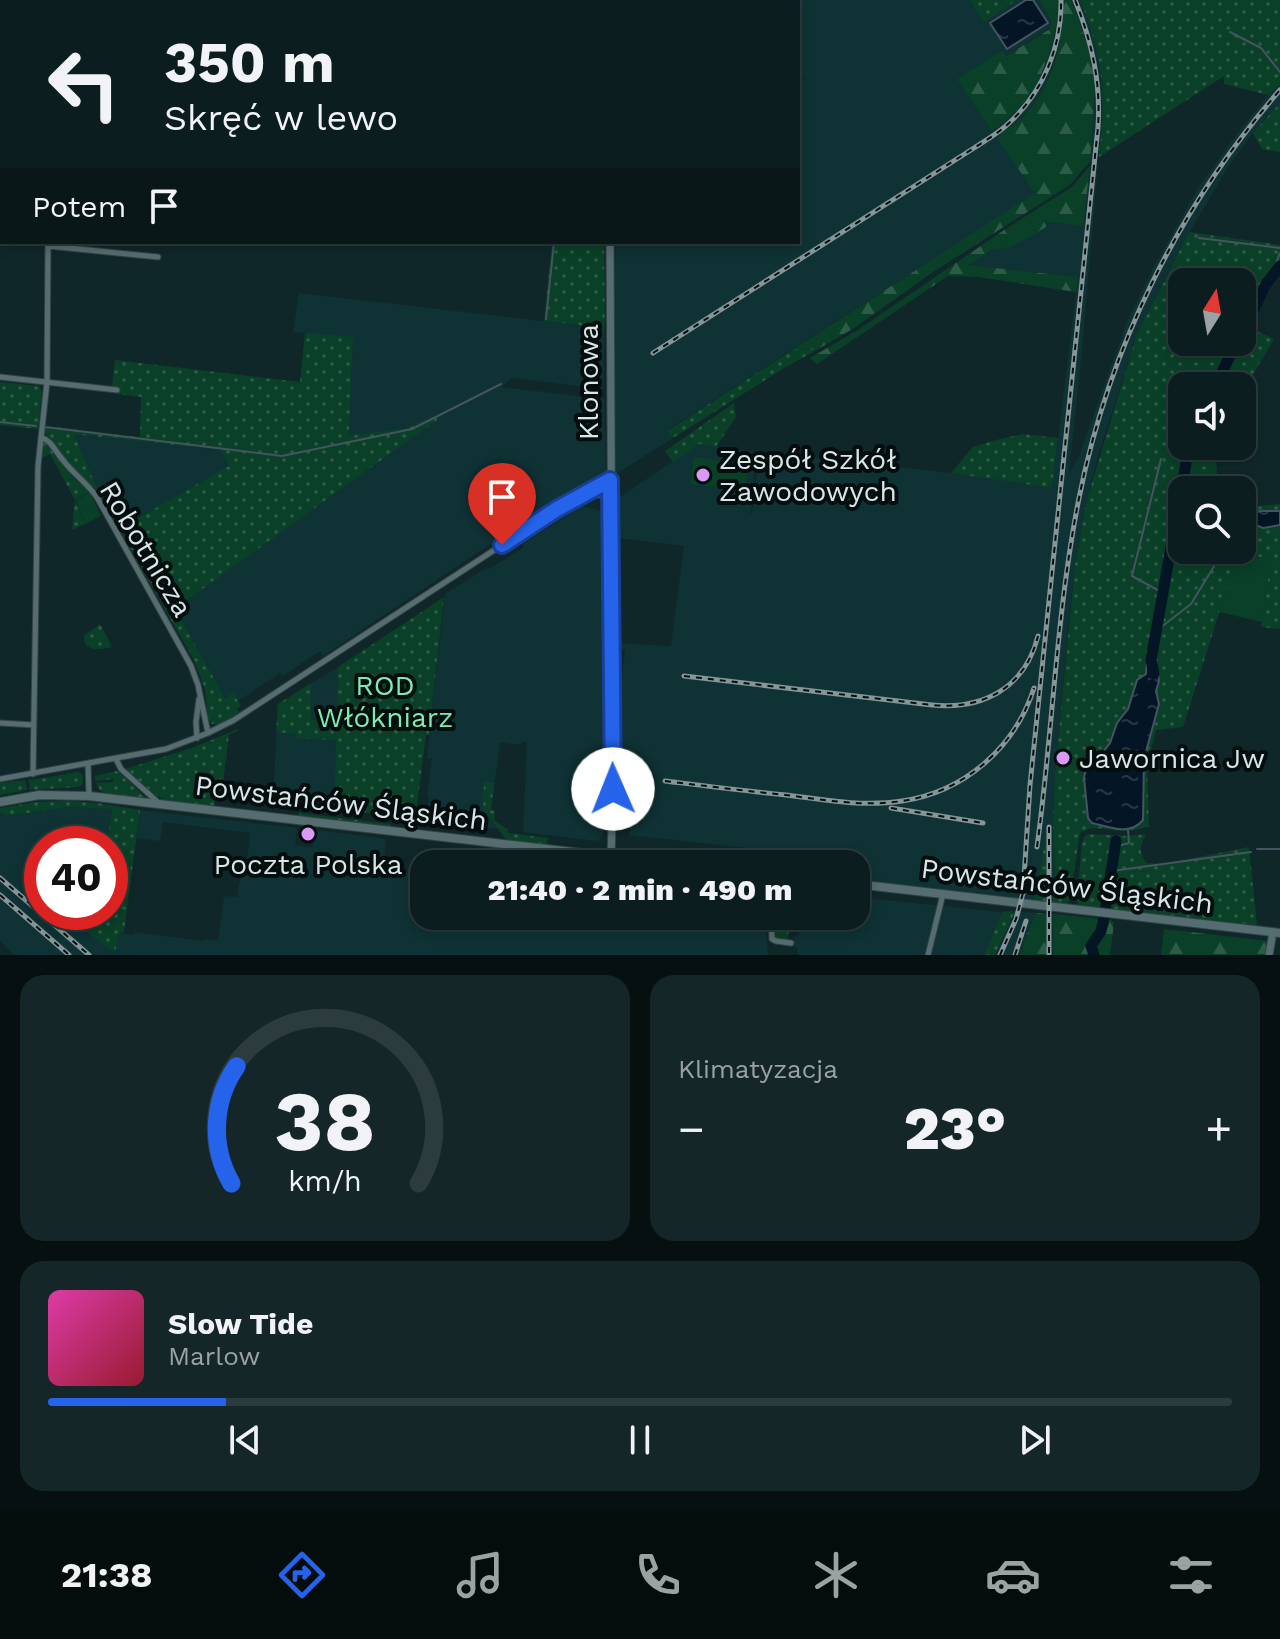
<!DOCTYPE html>
<html lang="pl">
<head>
<meta charset="utf-8">
<style>
  :root { --surface:#0c1d1f; --page:#152628; --text:#f1f3f6; --muted:#9aa2a4; --line:#2c3b3d; --accent:#2563eb }
  body { margin:0; font-family:"Work Sans",sans-serif; background:var(--page); color:var(--text); height:100vh; display:flex; flex-direction:column; font-size:30px; white-space:nowrap }
  * { box-sizing:border-box; margin:0 }
  p { font-size:26px; color:var(--muted) }
  .icon { flex:none; width:44px; height:44px; fill:none; stroke:currentColor; stroke-width:2; stroke-linecap:round; stroke-linejoin:round }
  .map { position:relative; height:955px; overflow:hidden }
  .side { display:flex; flex-direction:column; gap:20px; padding:20px; background:#071011; flex:1 }
  .side>* { flex:none }
  .hud { position:absolute; left:0px; top:0px; width:800px; height:244px; box-shadow:0 4px 12px #0003,0 0 0 2px var(--line); background:#0c1d1f; color:var(--text); overflow:hidden }
  .needle { width:52px; rotate:11deg }
  .controls { position:absolute; left:1168px; top:268px; display:grid; gap:16px }
  .controls a { display:grid; place-items:center; width:88px; height:88px; border-radius:16px; background:var(--surface); box-shadow:0 4px 12px #0003,0 0 0 2px var(--line); font-size:40px }
  .speed { position:absolute; left:24px; top:826px; display:flex; gap:16px; font-size:40px; font-weight:700; text-align:center }
  .speed>* { display:grid; place-content:center; width:104px; height:104px; border-radius:50%; background:var(--surface); box-shadow:0 4px 12px #0003,0 0 0 2px var(--line); line-height:1 }
  .speed .limit { border:12px solid #d22; background:#fff; color:#111 }
  .pin { position:absolute; display:grid; place-items:center; width:68px; height:68px; color:#fff; margin:-82px -34px; border-radius:50% 50% 50% 0; rotate:-45deg; box-shadow:0 0 8px #0007 }
  .pin .icon { rotate:45deg }
  .me { position:absolute; width:88px; margin:-44px; rotate:359deg; stroke-linejoin:round; filter:drop-shadow(0 0 6px #0008) }
  .turn { display:flex; align-items:center; gap:28px; height:168px; padding:0 32px; font-size:36px }
  .turn .icon { width:104px; height:104px; stroke-width:2.5 }
  .turn b { display:block; font-size:56px; line-height:68px }
  .then { display:flex; align-items:center; height:76px; padding:0 32px; background:#0003; gap:16px; font-size:30px }
  .big { font-size:60px; font-weight:800; line-height:1.1 }
  .side .tile { flex:1; display:flex; flex-direction:column; justify-content:center; gap:12px; min-width:0; padding:0 28px; border-radius:24px; background:var(--page) }
  .side .dial { align-items:center; gap:0 }
  .dial svg { height:208px; overflow:visible; fill:none; stroke:var(--line); stroke-width:7; stroke-linecap:round; text-anchor:middle }
  .dial text { fill:var(--text); stroke:none }
  .song { display:flex; align-items:center; gap:24px }
  .cover { width:96px; height:96px; border-radius:12px; background:linear-gradient(135deg,hsl(320 70% 55%),hsl(350 70% 35%)) }
  .played { height:8px; border-radius:4px; background:linear-gradient(90deg,var(--accent) 15%,var(--line) 15%) }
  .keys { display:flex; justify-content:space-around; direction:ltr }
  .heat { display:flex; justify-content:space-between; align-items:center; font-size:44px; direction:ltr }
  .side .tiles { flex:1; display:grid; gap:20px; grid-template-columns:1fr 1fr }
  .tile:last-child { grid-column:span 2 }
  .trip { position:absolute; left:410px; top:850px; width:460px; height:80px; border-radius:24px; background:var(--surface); box-shadow:0 4px 12px #0003,0 0 0 2px var(--line); font-weight:800; line-height:80px; text-align:center }
  .tabs { display:flex; height:128px; justify-content:space-around; align-items:center; background:#050c0c; color:var(--muted) }
  .tabs .icon { width:56px; height:56px }
  .tabs .on { color:var(--accent) }
  .tabs b { font-size:36px; color:var(--text) }
  .map>svg:first-child { display:block }
  .built { fill:#0f3235 }
  .green { fill:url(#green-dots); fill-rule:evenodd }
  .forest { fill:url(#forest-firs) }
  .pitch { fill:#0a4027 }
  .water { fill:url(#water-ripples); stroke:#445460; stroke-width:2 }
  .lines { fill:none; stroke-linecap:round; stroke-linejoin:round }
  .stream { stroke:#445460; stroke-width:2 }
  .river { stroke:#041526; stroke-width:11 }
  .minor-casing { stroke:#344344; stroke-width:7 }
  .tertiary-casing { stroke:#344344; stroke-width:9 }
  .secondary-casing { stroke:#344344; stroke-width:10 }
  .minor { stroke:#556d70; stroke-width:5 }
  .tertiary { stroke:#556d70; stroke-width:7 }
  .secondary { stroke:#556d70; stroke-width:8 }
  .rail-casing { stroke:#859698; stroke-width:5 }
  .rail { stroke:#050e0f; stroke-width:2; stroke-dasharray:6; stroke-linecap:butt }
  .route-casing { stroke:#184099; stroke-width:20 }
  .route { stroke:#2563eb; stroke-width:14 }
  .poi-dot { fill:#db99f5; stroke:#050e0f; stroke-width:3 }
  .labels { text-anchor:middle; dominant-baseline:central; stroke-width:8; stroke-linejoin:round; paint-order:stroke }
  .street-label { font-size:28px; fill:#d9e6e7; stroke:#050e0f }
  .poi-label { font-size:28px; fill:#d9e6e7; stroke:#050e0f; text-anchor:start }
  .park-label { font-size:28px; fill:#7cedb1; stroke:#050e0f }
</style>
</head>
<body>
<div class="map">
<svg width="1280" height="955" viewBox="0 0 1280 955">
  <defs>
    <pattern id="green-dots" width="8" height="8" patternUnits="userSpaceOnUse" patternTransform="scale(2)"><rect width="8" height="8" fill="#0a4027"/><path d="M2 2h.1M6 6h.1" fill="none" stroke="#2d5c46" stroke-width="1.8" stroke-linecap="round"/></pattern>
    <pattern id="forest-firs" width="22" height="20" patternUnits="userSpaceOnUse" patternTransform="scale(2)"><rect width="22" height="20" fill="#0a4027"/><path d="M5 1l3.5 6h-7zM16 11l3.5 6h-7z" fill="#2d5c46"/></pattern>
    <pattern id="water-ripples" width="26" height="14" patternUnits="userSpaceOnUse" patternTransform="scale(2)"><rect width="26" height="14" fill="#041526"/><path d="M2 4q2-2 4 0t4 0M15 11q2-2 4 0t4 0" fill="none" stroke="#283746"/></pattern>
  </defs>
  <rect width="100%" height="100%" fill="#102729"/>
  <path class="built" d="M658,0h312l14,21 33,-21h22l13,21 -2,7 -45,28 -2,-4 -46,27 79,4 19,-50 3,-33h5l1,17 -9,40 -9,28 -16,25 -32,28 38,55 -369,237 6,8 -57,36 -2,-177 2,-55h182v-159l6,-4 -6,-7v-70h-143z
    M1071,0h9l13,30 9,37 2,21 -1,37 -4,32 -9,5 6,-89 -11,-35z
    M1280,84v19l-27,30 -26,36 -43,72 -47,93 -41,129 -9,36 -12,65 -6,55 -14,154 -2,47 2,63 -4,20 -5,-1v-64l-12,62 -178,-21v-15h-83l1,-13 -145,-16 6,-47 -15,-2 -1,-77 6,-59 -4,-1 -2,-6 52,3 13,-100 -66,-8v-40l81,-54 57,8 -5,60 -9,-1 10,2 7,-61 192,21 101,15 26,-211 -111,-12 21,-14 23,-4 35,-25 37,4 7,-60 8,-4 -16,189 -13,122 10,-17 47,-132 27,-56 45,-80 41,-57 29,-36z
    M299,293l306,35 -2,61 -91,-11 -11,9 103,12 2,76 -4,4 -59,30 -220,147 -3,-5 -37,25 -3,-3 -42,28 -5,-7 -8,4 -50,-89 262,-189 -1,-4 -29,12 -58,9 4,-99 -60,-6z
    M82,435l139,15 9,16 -111,63 -21,-38 -23,-55z
    M582,506l21,5 2,140 -2,16 2,11 1,66 -3,91 -6,6 -74,-9 4,-90h-5l-1,3 -21,-3 -10,76 8,11 -70,-7 -2,-3 3,-21 -2,-3 5,-36 -5,-1 18,-164 41,-26 3,1 34,-21v-4z
    M338,667l-4,142 -61,-7 5,-98z
    M69,807l43,2 -4,26 -42,-5 -2,14h-22v68h19l53,39 2,-2 2,-16 16,2 1,-3 68,9 1,-2 14,2 6,-45 13,1 6,-34h4l3,-30 -87,-11 -3,19 -23,-3 3,-28 157,18 -2,17 18,2 3,-17 70,9 -3,31 28,3 -1,12 14,1v30h340l4,39h-754l-14,-14v-129l6,4z
    M479,852l90,11 11,1h-103z
    M856,897l146,15 -18,43h-187l1,-6 -4,-3v-9l5,-2 2,-19h55z
    M1013,911l24,2 -6,10 -11,32h-25l19,-40z
    M1046,914h8v41h-7z"/>
  <path class="green" d="M0,0h47v2h-45v78h-2z
    M970,0h47l-33,22z
    M1080,0h200v84l-12,11 -44,-11v-8l-125,81c7,-64 6,-97 -19,-157z
    M1280,103v49l-18,-3 -9,-16z
    M1189,232l91,13v24l-16,18 -19,39 29,13 -32,54v-7h-60v60h34l1,36 6,8h-41v60h60v-45l7,2 31,-3v7h-19l-10,12 12,5 17,-3v104l-19,-2 10,-68 -33,-6 -55,174 -27,3 -9,36 2,60c-7,2 -14,5 -21,5 -16,1 -34,-8 -48,2l-10,65 -3,6 -16,-1 4,-20 -2,-63 2,-47 20,-209 12,-65 50,-165zM1182,282h60v60h-60z
    M552,242h52l1,86 -61,-7z
    M305,333l48,4 -4,99 58,-8 30,-13v5l-262,189 50,89 8,-5 8,13 -4,3 2,3 -17,12h-10l-4,-6 -3,-29 -11,-29 -75,-131 110,-63 -8,-16 -139,-15 -7,1 23,55c-22,-18 -38,-38 -54,-60l2,-5 94,11 1,-40 -23,-3 -6,-7 3,-27 185,22z
    M820,348l-39,22 -108,68 -6,-7 127,-82z
    M0,382l39,4 3,6 -4,37 -38,-4z
    M734,403l2,14 -20,30 -17,-3 -26,18 -8,-11z
    M1022,434l36,4 -6,50 -101,-15 22,-26 19,-6z
    M44,443h3l28,37 15,11 -15,9 10,24 -13,6 3,-30 -25,-46 -10,5 2,-14z
    M444,597l-15,138h-3l-10,79 -8,-1v4l-74,-8 2,-69 -39,-2 -2,-4 -19,-2 2,-28 33,-21v37h25l2,-53z
    M100,624l12,23c-12,2 -28,6 -28,-11z
    M241,728l-12,7 -6,48 25,3v15l-32,-3 -2,8 -48,-5 -16,-10 -25,-22 64,-20z
    M116,771l3,1 27,26 -41,-5 -5,-3 -4,-7 17,-1v-3l-18,2v-5z
    M78,772c5,1 6,8 4,13l-4,2 -48,3 -1,-10z
    M25,780l2,10 -27,5v-12z
    M484,782l10,1 -3,26 4,3 -1,8 14,10v3l40,5 -1,7 -38,-4 -4,-3 -22,-29z
    M70,801l27,2 43,7 -16,122 -6,2 -2,15 -2,3 -53,-40h49v-68h-46l2,-14 42,5 4,-26 -43,-2 -63,9 -6,-4v-4l37,-6z
    M299,813l91,11 1,4 -93,-11z
    M430,817l48,4 3,4 -2,3 -50,-5 -1,-4z
    M1047,830l-1,72 -12,-2z
    M1089,834l38,2 19,-2c-6,12 -8,18 1,29l17,1 85,-17 8,78 -179,-19 -1,-9 5,-54 3,-7z
    M1013,911l1,3 -19,41h-11l18,-43z
    M773,916h17l-2,24 -10,-1 -4,-4z"/>
  <path class="forest" d="M1039,0h19c1,31 -15,83 -37,106 -8,9 -19,16 -29,25l-35,-52 45,-28 4,5 44,-27 2,-8z
    M1063,0h8l14,38 11,35 -6,89c-8,6 -12,16 -22,24l-135,86 -79,56 -34,20 -26,1 241,-156 -38,-55c11,-10 25,-19 34,-30 23,-28 33,-72 32,-108z
    M1090,166l-7,60 -37,-4v5l-35,20 -22,4 -21,14 110,12 -2,15 -98,-15 -30,-1 -131,88 -7,-6 48,-28 149,-102 65,-41z
    M1037,913l9,1 1,41h-27l11,-32z
    M1054,914l57,6 3,3 -4,32h-56z
    M1164,929l105,12 -2,14h-106z"/>
  <path class="pitch" d="M694,457l55,7 -4,27 -55,-7z
    M90,492l11,24 -16,8 -9,-24z
    M1238,553l33,6 -9,63 -43,-10z
    M70,833l34,5 -1,6h-34z"/>
  <path class="water" d="M1026,0h7l15,23 -41,26 -17,-26z
    M1261,511h19v14l-17,3 -12,-5 -2,-7 3,-3z
    M1151,660l7,12 1,9 -3,10 3,13 -15,55 -1,61c-13,16 -33,7 -51,3l-4,-5 -4,-41 2,-7 5,-3 19,-24 7,-20 11,-14 9,-29 9,-6 1,-12z"/>
  <g class="lines">
    <path class="stream" d="M574,0v2
      M1230,32l31,16 19,24
      M1199,238l81,10
      M1272,274l8,-21
      M546,319l8,-77
      M0,422l36,4
      M45,427l237,29 130,-27 89,-45
      M1161,459l-29,117 31,17
      M1242,522l7,-3
      M1156,631l35,-27 33,-54
      M1115,847l14,-4 -1,-13
      M1257,849h23
      M1112,871l139,-19"/>
    <path class="river" d="M1242,333l24,-49 14,-18
      M1215,386l22,-44
      M1154,674l-3,-14 38,-214
      M1094,955l-3,-9 10,-15 2,-8 13,-82"/>
    <g class="minor-casing">
      <path id="minor" d="M50,2v-2
        M649,2l3,-2
        M0,191h2
        M48,246l110,11
        M0,377l117,13
        M41,437c11,4 14,14 22,23 10,14 26,24 35,39l93,167 7,19 10,48
        M587,495h23
        M0,723l34,2
        M197,738l-1,-16 3,-23
        M116,759l5,10 39,35
        M88,764l1,32
        M33,774l5,-308 9,-84 1,-140
        M0,779l166,-30 42,-16 26,-13 323,-211 53,-29
        M771,916l1,23 4,2 15,2
        M928,955l15,-61"/>
    </g>
    <g class="tertiary-casing">
      <path id="tertiary" d="M612,2v-2
        M610,242l3,547 -2,68
        M1269,955l4,-23"/>
    </g>
    <g class="secondary-casing">
      <path id="secondary" d="M0,802l39,-7 50,1 588,68
        M856,884l424,49"/>
    </g>
    <use href="#minor" class="minor"/>
    <use href="#tertiary" class="tertiary"/>
    <use href="#secondary" class="secondary"/>
    <g class="rail-casing">
      <path id="rail" d="M653,353l321,-205c12,-8 25,-15 35,-25 34,-31 53,-77 52,-123
        M684,676l248,29c51,5 93,-17 106,-69
        M665,781c41,5 81,10 121,14 38,5 78,12 116,6 62,-9 113,-53 132,-113
        M891,808l92,15
        M1049,827v128
        M1037,847c16,-116 19,-234 42,-349 30,-150 100,-292 201,-408
        M0,878l89,77
        M0,895l69,60
        M1000,955l16,-36 7,-26 7,-108 68,-658c3,-45 -6,-85 -23,-127
        M1015,955l11,-34"/>
    </g>
    <use href="#rail" class="rail"/>
  </g>
  <g class="lines">
    <g class="route-casing">
      <path id="route" d="M502,545l55,-36 53,-29 3,309"/>
    </g>
    <use href="#route" class="route"/>
  </g>
  <g class="poi-dot">
    <circle cx="703" cy="475" r="8"/>
    <circle cx="1063" cy="758" r="8"/>
    <circle cx="308" cy="834" r="8"/>
  </g>
  <g class="labels">
    <g class="street-label">
      <text transform="translate(588 382) rotate(-90)">Klonowa</text>
      <text transform="translate(146 549) rotate(59)">Robotnicza</text>
      <text transform="translate(341 803) rotate(7)">Powstańców Śląskich</text>
      <text transform="translate(1067 886) rotate(7)">Powstańców Śląskich</text>
    </g>
    <g class="poi-label">
      <text x="719" y="459">Zespół Szkół<tspan x="719" dy="32">Zawodowych</tspan></text>
      <text x="1079" y="758">Jawornica Jw</text>
      <text x="308" y="864" text-anchor="middle">Poczta Polska</text>
    </g>
    <g class="park-label">
      <text x="385" y="685">ROD<tspan x="385" dy="32">Włókniarz</tspan></text>
    </g>
  </g>
</svg>
<div class="controls">
<a><svg class="needle" viewBox="-14 -14 28 28"><path d="M0-13l5 13h-10z" fill="#e53935"/><path d="M0 13l5-13h-10z" fill="#9aa2a4"/></svg></a>
<a><svg class="icon" aria-label="sound" viewBox="0 0 24 24"><path d="M4 9h4l5-4v14l-5-4H4zM17 9q2 3 0 6"/></svg></a>
<a><svg class="icon" aria-label="search" viewBox="0 0 24 24"><circle cx="10" cy="10" r="6"/><path d="M15 15l6 6"/></svg></a>
</div>
<div class="speed"><div class="limit">40</div></div>
<div class="pin" style="left:502px;top:545px;background:#d93025"><svg class="icon" aria-label="arrive" viewBox="0 0 24 24"><path d="M6 21V4h12l-3 4 3 4H6"/></svg></div>
<svg class="me" style="left:613px;top:789px" viewBox="-20 -20 40 40"><circle r="19" fill="#fff"/><path d="M0-13L10 11 0 6-10 11z" fill="#2563eb"/></svg>
<div class="trip">21:40 · 2 min · 490 m</div>
<div class="hud">
<div class="turn"><svg class="icon" aria-label="left" viewBox="0 0 24 24"><path d="M17 20v-9H6M10 6l-5 5 5 5"/></svg><div><b>350 m</b>Skręć w lewo</div></div>
<div class="then">Potem<svg class="icon" aria-label="arrive" viewBox="0 0 24 24"><path d="M6 21V4h12l-3 4 3 4H6"/></svg></div>
</div>
</div>
<section class="side">
<div class="tiles">
<div class="tile dial"><svg viewBox="0 0 100 80">
<path d="M14 69A42 42 0 1 1 86 69"/>
<path d="M14 69A42 42 0 0 1 16 24" stroke="#2563eb"/>
<text x="50" y="56" font-size="32" font-weight="700">38</text>
<text x="50" y="72" font-size="11">km/h</text>
</svg></div>
<div class="tile"><p>Klimatyzacja</p>
<div class="heat"><a>−</a><b class="big">23°</b><a>+</a></div>
</div>
<div class="tile">
<div class="song"><i class="cover"></i><div><b>Slow Tide</b><p>Marlow</p></div></div>
<div class="played"></div>
<div class="keys"><svg class="icon" aria-label="previous" viewBox="0 0 24 24"><path d="M18 5L8 12l10 7zM5 5v14"/></svg><svg class="icon" aria-label="pause" viewBox="0 0 24 24"><path d="M8 5v14M16 5v14"/></svg><svg class="icon" aria-label="next" viewBox="0 0 24 24"><path d="M6 5l10 7-10 7zM19 5v14"/></svg></div>
</div>
</div>
</section>
<nav class="tabs">
<b>21:38</b>
<svg class="icon on" aria-label="directions" viewBox="0 0 24 24"><path d="M12 3l9 9-9 9-9-9zM9 14v-3h6M13 9l2 2-2 2"/></svg>
<svg class="icon" aria-label="music" viewBox="0 0 24 24"><path d="M9 18V5l10-2v13"/><circle cx="6" cy="18" r="3"/><circle cx="16" cy="16" r="3"/></svg>
<svg class="icon" aria-label="phone" viewBox="0 0 24 24"><path d="M5 4h4l2 5-3 2q2 4 5 5l2-3 5 2v4C11 20 4 13 5 4z"/></svg>
<svg class="icon" aria-label="climate" viewBox="0 0 24 24"><path d="M12 3v18M4 7l16 10M4 17L20 7"/></svg>
<svg class="icon" aria-label="car" viewBox="0 0 24 24"><path d="M5 17H2v-5l4-1 3-4h7l3 4 3 1v5h-3M9 17h6M6 11h13"/><circle cx="7" cy="17" r="2"/><circle cx="17" cy="17" r="2"/></svg>
<svg class="icon" aria-label="filters" viewBox="0 0 24 24"><path d="M4 7h16M4 17h16"/><circle cx="9" cy="7" r="2"/><circle cx="15" cy="17" r="2"/></svg>
</nav>
</body>
</html>
